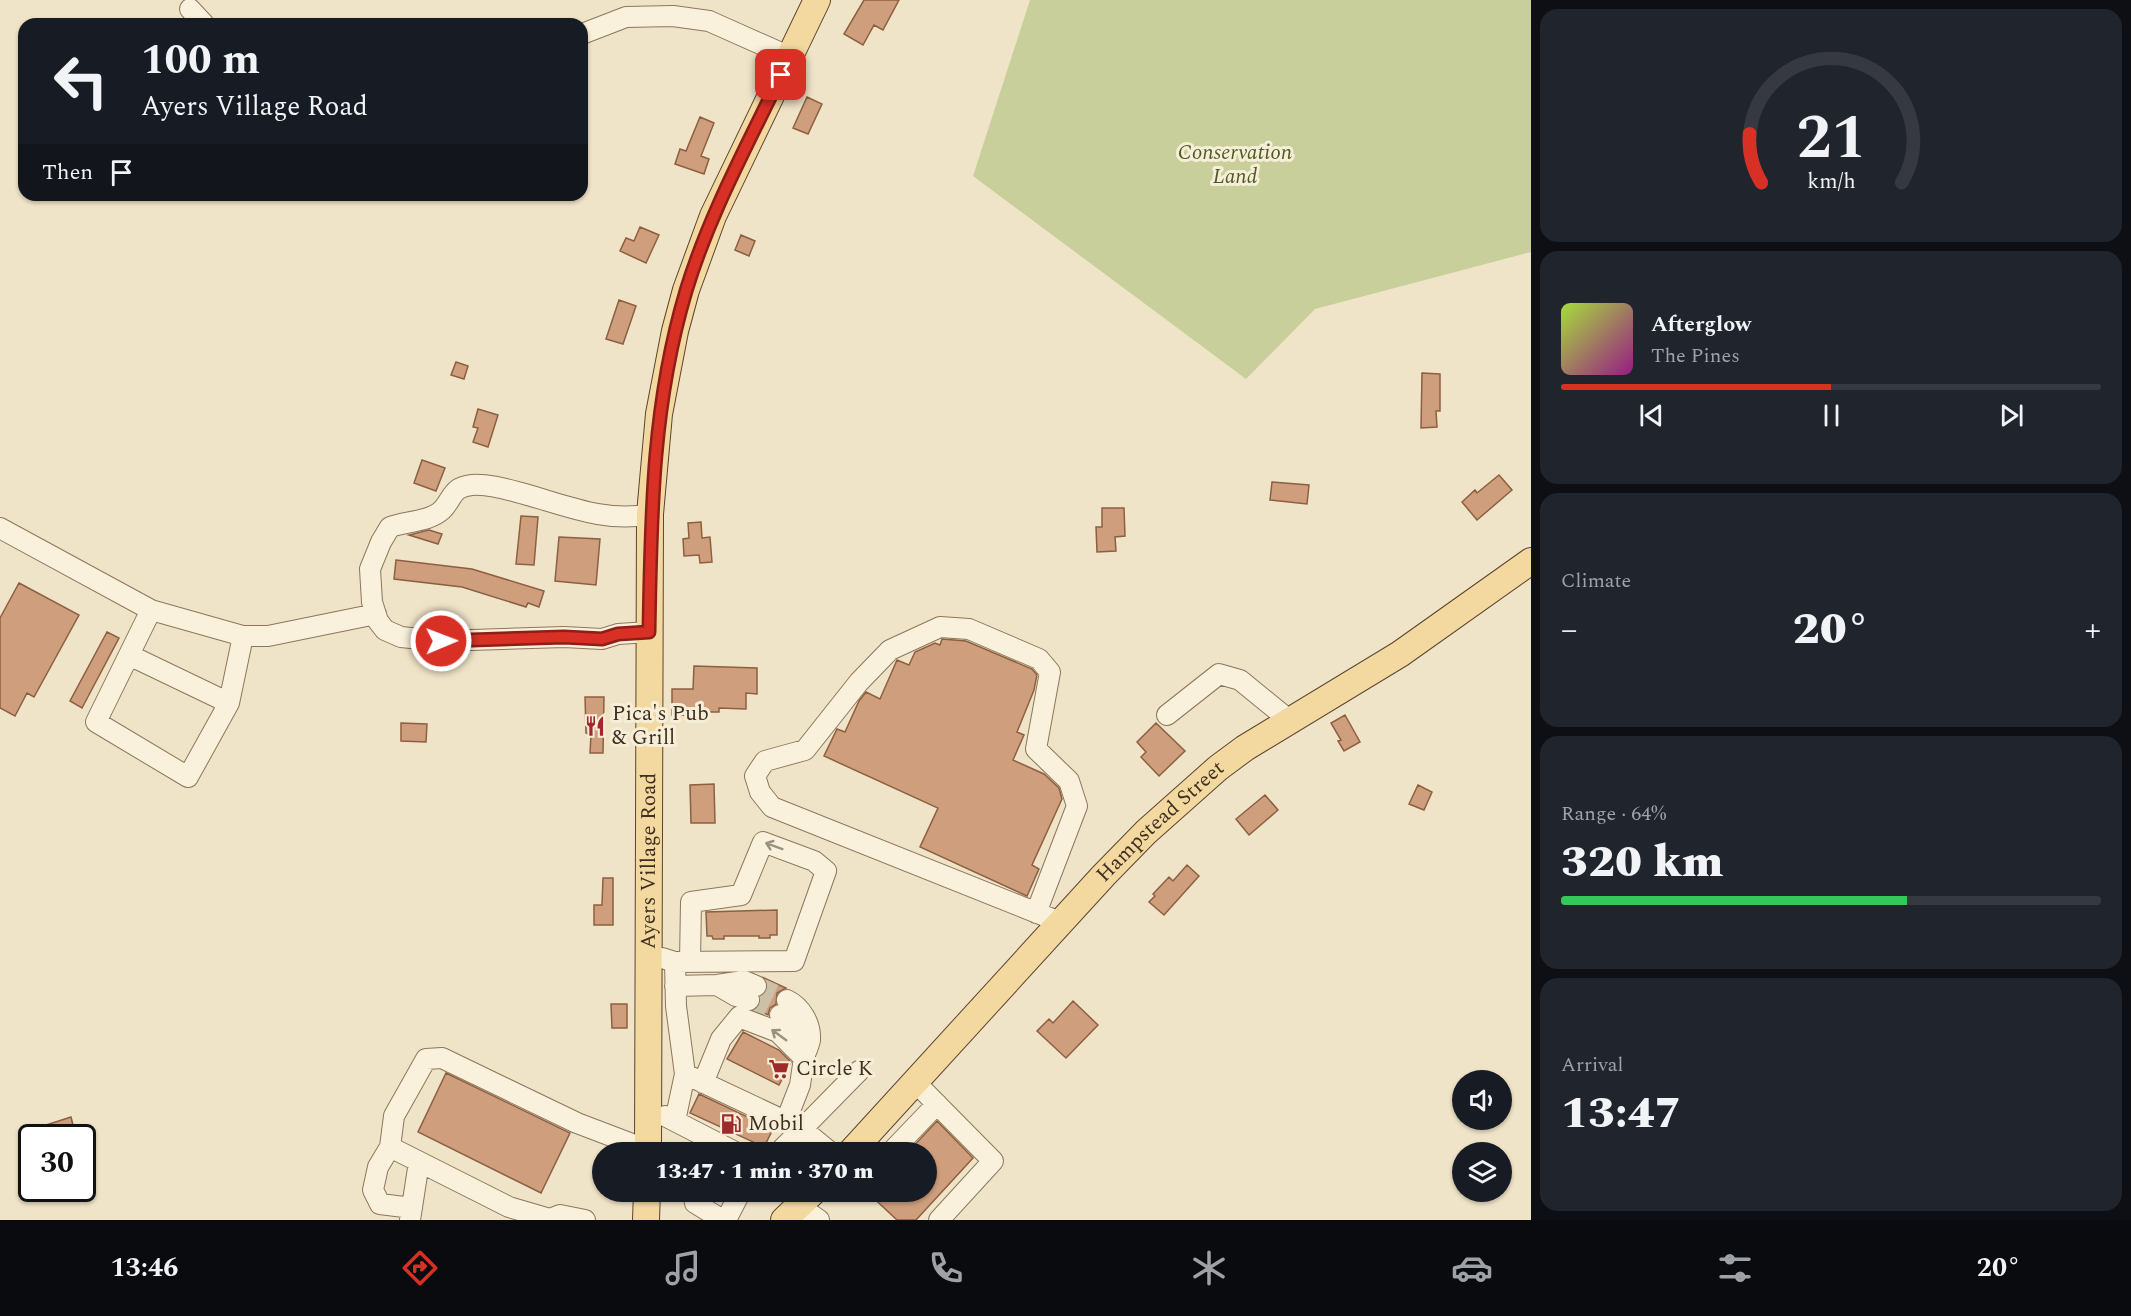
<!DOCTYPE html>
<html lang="en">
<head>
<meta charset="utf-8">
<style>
  :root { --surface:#171b24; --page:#20242c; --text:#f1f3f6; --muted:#9ea1a6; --line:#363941; --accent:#d93025 }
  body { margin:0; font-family:Spectral,serif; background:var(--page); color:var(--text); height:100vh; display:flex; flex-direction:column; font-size:22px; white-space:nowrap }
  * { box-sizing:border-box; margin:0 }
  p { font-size:20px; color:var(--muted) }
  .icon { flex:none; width:33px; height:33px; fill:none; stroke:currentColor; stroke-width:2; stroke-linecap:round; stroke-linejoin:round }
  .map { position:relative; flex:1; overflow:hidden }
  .side { display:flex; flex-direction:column; gap:9px; padding:9px; background:#0d0f14; width:600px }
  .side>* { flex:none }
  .top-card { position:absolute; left:18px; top:18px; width:570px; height:183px; border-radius:18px; box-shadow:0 2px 4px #0004; background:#171b24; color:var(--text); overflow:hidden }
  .controls { position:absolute; left:1452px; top:1070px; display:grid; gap:12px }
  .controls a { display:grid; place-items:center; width:60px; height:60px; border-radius:50%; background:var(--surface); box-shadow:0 2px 4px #0004; font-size:30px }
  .speed { position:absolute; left:18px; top:1124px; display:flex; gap:12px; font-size:30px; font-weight:700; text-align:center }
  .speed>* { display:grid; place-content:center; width:78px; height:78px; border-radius:50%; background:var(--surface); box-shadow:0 2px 4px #0004; line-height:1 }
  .speed .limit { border:3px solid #111; border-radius:9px; background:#fff; color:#111 }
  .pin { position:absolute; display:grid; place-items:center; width:51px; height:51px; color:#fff; margin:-26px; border-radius:12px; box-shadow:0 3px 9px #0006 }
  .me { position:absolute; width:66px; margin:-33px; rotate:89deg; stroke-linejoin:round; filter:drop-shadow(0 0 4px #0008) }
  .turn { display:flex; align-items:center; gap:21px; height:126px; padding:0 24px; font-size:27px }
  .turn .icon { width:78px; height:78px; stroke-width:2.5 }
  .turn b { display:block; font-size:42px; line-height:51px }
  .then { display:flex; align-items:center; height:57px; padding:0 24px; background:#0003; gap:12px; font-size:22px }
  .big { font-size:45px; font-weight:800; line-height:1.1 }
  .side .card { flex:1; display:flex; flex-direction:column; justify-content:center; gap:9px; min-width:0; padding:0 21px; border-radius:18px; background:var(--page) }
  .side .dial { align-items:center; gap:0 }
  .dial svg { height:156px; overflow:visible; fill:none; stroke:var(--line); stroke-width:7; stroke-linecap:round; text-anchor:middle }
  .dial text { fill:var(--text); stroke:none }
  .song { display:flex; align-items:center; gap:18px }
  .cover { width:72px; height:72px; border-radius:9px; background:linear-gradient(135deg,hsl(80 70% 55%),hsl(310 70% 35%)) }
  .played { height:6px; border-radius:3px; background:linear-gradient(90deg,var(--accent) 50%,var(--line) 50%) }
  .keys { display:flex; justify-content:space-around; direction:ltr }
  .heat { display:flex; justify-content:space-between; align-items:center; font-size:33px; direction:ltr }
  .charge { height:9px; border-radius:4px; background:linear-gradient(90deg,#34c759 64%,var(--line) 0) }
  .trip { position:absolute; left:592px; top:1142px; width:345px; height:60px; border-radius:30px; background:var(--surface); box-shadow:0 2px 4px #0004; font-weight:800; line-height:60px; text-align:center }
  .tab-bar { display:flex; height:96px; justify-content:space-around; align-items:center; background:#090b0e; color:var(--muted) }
  .tab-bar .icon { width:42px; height:42px }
  .tab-bar .on { color:var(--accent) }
  .tab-bar b { font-size:27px; color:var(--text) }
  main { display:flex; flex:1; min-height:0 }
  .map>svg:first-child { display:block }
  .green { fill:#c9cf9b }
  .building { fill:#cf9f7d; stroke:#8d5f41; stroke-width:1.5 }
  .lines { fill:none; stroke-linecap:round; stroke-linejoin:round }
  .minor-tunnel { stroke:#ccc0a6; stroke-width:20; stroke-dasharray:20 10; stroke-linecap:butt }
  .minor-casing { stroke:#8d765c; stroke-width:22 }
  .major-casing { stroke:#5b4430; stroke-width:28 }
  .minor { stroke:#faf1dc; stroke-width:20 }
  .major { stroke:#f3d9a0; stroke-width:26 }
  .oneway { stroke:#9c907e }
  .route-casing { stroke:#8d1f18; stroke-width:15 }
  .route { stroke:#d93025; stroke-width:10 }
  .labels { text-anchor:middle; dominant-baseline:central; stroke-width:6; stroke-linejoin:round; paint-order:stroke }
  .park-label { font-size:21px; font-style:italic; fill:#4d5a26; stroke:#f7eed8 }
  .poi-label { font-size:21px; fill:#3d2e20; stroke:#f7eed8; text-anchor:start }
  .street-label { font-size:21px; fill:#3d2e20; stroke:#f7eed8 }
</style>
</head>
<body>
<main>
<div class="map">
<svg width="1531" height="1220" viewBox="0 0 1531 1220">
  <rect width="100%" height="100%" fill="#f0e4c8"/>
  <path class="green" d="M1030,0h501v252l-216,57 -69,70 -273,-203z"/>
  <path class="building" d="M864,0h35l-16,30 -9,-5 -11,20 -19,-11z
    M807,97l15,7 -14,30 -15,-6z
    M700,117l14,6 -13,33 8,3 -5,15 -29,-10 5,-15 6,2z
    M640,227l19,8 -13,28 -26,-12 6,-13 8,3z
    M741,235l14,6 -6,15 -14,-6z
    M619,300l17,6 -13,38 -17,-5z
    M456,362l12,4 -4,13 -13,-4z
    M1422,373l18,1v37h-4l1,16 -16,1z
    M478,409l20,6 -10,32 -15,-5 5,-14 -5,-1z
    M422,460l23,8 -9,23 -22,-8z
    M1499,475l13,15 -35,30 -15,-18 13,-12 2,3z
    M1272,482l37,3 -2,19 -37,-4z
    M1102,508h22l1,28 -10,1 1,14 -19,1 -1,-25h6z
    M521,516l17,1 -4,48 -18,-1z
    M701,522l1,16 8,-1 2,25 -12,1 -1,-8 -15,1 -1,-17 6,-1 -1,-15z
    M429,530l13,4 -4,10 -29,-9z
    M559,537l41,2 -4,46 -41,-4z
    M396,560l76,9 72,22 -5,16 -11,-4 -2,4 -64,-20 -68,-8z
    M19,583l60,32 -45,82 -7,-4 -12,23 -15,-8v-90z
    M107,632l12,6 -37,70 -12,-7z
    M942,639l24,2 66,28 5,6 -3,15 -17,42 7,3 -11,25 31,14 15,14 3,11 -30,66 7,4 -12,27 -107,-49 18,-39 -114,-52 13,-27 8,3 14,-31 7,-9 14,7 17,-39 12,5 6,-13 20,-9 5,2z
    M694,666l63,2v26l-11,-1v16l-27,-1v4h-12v4l-35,-1v-26h21z
    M585,697h19l-1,56h-13l1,-18 -5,-2z
    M1345,715l15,27 -16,9 -6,-10 3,-1 -10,-17z
    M401,723l26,1 -1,18 -25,-1z
    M1156,723l29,28 -26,25 -18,-19 5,-5 -9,-10z
    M714,784l1,39h-24l-1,-38z
    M1418,785l14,7 -8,18 -15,-6z
    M1265,795l13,15 -29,25 -13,-16z
    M1187,865l12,11 -35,39 -15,-13 6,-6 -2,-2 16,-17 4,4z
    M603,878h10v47h-19v-20h8z
    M777,910v25h-7v3h-11v-2h-35v3h-11l-1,-3h-5l-1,-24z
    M764,978l22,10 -9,5 -1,11 -6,4 -2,7 -12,-6 4,-5v-7l7,-7 1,-6z
    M1073,1001l25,24 -32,33 -29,-27 12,-12 4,4z
    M611,1004h16v24h-15z
    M743,1032l36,18 12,12 -12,23 -52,-26z
    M446,1073l124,60 -29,60 -123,-61z
    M699,1094l74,35 -9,18 -74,-34z
    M71,1117l5,20h-30l-3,-11z
    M937,1121l36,37 -57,62h-19l-31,-29h61v-39h-19z"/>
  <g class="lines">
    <path class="minor-tunnel" d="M756,986l31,14
      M749,1000l31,15"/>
    <g class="minor-casing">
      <path id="minor" d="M190,9l14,15
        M582,34l44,-17 47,-1 36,5 81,36
        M0,528l151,82 92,26h25l108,-22
        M151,610l-55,112 92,55 41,-74 14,-67
        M649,632l-31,2 -16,5 -38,-2 -123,4 -40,-4 -16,-7 -7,-9 -6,-19 -2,-33 11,-27 9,-15c16,-6 39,-5 52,-17 11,-11 9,-23 30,-25 15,-1 30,3 45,7 43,11 88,32 133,22
        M129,655l100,48
        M1167,715l52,-41 21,6 49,40
        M1036,913l41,-107 -8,-25 -33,-32 14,-77 -11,-13 -70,-30 -29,-2 -50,23 -31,32 -54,68 -40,11 -10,15 5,16 12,15 288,115
        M662,958l13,4 1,44 9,68
        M675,962l119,-1 32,-90 -12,-10 -51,-19 -22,53 -50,7 -1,60
        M717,985l19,11 13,4
        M675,986l42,-1 27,-4 12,5
        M787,1000c14,7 24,23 23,40 -1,6 -5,13 -6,18
        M780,1015l30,24
        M914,1081l79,80 -54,59
        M703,1083l18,-44 18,-22 39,15 26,26 -4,27 -14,36
        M665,1116l70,36
        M675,1121l10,-47 117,55 57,-58
        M390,1147l-12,20 -5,23 7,14 32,4
        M779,1152l23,-23 28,23
        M891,1152l46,-48
        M697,1191l-3,6 1,6 26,16 6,-1 14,-27
        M799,1206l20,14
        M410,1220l9,-58
        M585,1220l-25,-5 -10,4 -41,-12 -119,-60 4,-31 32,-57 16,-1 135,65 71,27"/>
    </g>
    <g class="major-casing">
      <g id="major">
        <path id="s1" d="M648,1152l2,-638 9,-100 16,-83 11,-41 27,-74 104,-216"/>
        <path id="s2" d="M851,1152l253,-277 42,-43 72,-64 27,-20 155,-94 131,-93"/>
        <path d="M646,1220l1,-29"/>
        <path d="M784,1220l30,-29"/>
      </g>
    </g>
    <use href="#minor" class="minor"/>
    <use href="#major" class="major"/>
  </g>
  <defs><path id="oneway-shaft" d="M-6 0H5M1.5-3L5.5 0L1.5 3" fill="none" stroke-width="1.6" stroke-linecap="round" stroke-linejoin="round" transform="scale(1.5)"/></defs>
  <g class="oneway">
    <use href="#oneway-shaft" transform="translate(774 846) rotate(-160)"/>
    <use href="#oneway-shaft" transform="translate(779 1035) rotate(-144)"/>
  </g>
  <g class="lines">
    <g class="route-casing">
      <path id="route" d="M441,641l123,-4 38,2 16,-5 31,-2c2,-118 3,-227 37,-341 23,-76 61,-145 95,-216"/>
    </g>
    <use href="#route" class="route"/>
  </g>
  <defs>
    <g id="restaurant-bare" transform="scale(1.62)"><path d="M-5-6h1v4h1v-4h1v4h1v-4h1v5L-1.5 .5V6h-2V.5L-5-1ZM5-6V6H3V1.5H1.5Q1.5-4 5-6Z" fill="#9e2a2b" stroke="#f7eed8" stroke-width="2.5" paint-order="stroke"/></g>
    <g id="supermarket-bare" transform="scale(1.62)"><path d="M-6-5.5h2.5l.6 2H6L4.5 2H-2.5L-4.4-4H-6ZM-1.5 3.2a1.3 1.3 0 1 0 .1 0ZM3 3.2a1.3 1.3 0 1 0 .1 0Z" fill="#9e2a2b" stroke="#f7eed8" stroke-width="2.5" paint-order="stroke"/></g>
    <g id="fuel-bare" transform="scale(1.62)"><path d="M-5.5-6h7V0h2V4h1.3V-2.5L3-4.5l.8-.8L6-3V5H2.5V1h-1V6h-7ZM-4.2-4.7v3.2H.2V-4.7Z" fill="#9e2a2b" stroke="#f7eed8" stroke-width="2.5" paint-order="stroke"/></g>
  </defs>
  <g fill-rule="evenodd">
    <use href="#restaurant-bare" x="595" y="726"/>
    <use href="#supermarket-bare" x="779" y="1069"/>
    <use href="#fuel-bare" x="731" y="1124"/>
  </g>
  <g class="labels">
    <g class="park-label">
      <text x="1235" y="153">Conservation<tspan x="1235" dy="24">Land</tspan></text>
    </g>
    <g class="poi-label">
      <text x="612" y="714">Pica's Pub<tspan x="612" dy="24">&amp; Grill</tspan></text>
      <text x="796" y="1069">Circle K</text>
      <text x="748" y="1124">Mobil</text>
    </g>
    <g class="street-label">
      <text stroke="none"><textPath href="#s2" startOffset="453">Hampstead Street</textPath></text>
      <text stroke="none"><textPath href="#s1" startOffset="291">Ayers Village Road</textPath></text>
    </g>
  </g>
</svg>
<div class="controls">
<a><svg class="icon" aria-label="sound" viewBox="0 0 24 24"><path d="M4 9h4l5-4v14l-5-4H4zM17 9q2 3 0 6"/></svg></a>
<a><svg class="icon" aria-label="layers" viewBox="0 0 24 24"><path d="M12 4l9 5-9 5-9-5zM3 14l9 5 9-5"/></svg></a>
</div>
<div class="speed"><div class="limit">30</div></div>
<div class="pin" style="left:781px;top:75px;background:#d93025"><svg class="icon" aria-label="arrive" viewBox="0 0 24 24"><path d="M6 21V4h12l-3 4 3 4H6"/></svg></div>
<svg class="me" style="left:441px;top:641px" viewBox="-20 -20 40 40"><circle r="17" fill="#d93025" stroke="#fff" stroke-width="3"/><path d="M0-11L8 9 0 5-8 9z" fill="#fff"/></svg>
<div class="trip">13:47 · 1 min · 370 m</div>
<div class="top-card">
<div class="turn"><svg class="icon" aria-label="left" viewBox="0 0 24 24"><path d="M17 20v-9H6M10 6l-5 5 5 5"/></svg><div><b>100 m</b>Ayers Village Road</div></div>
<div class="then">Then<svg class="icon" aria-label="arrive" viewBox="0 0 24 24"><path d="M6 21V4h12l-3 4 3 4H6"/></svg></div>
</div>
</div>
<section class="side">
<div class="card dial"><svg viewBox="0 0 100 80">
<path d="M14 69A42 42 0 1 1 86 69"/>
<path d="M14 69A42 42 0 0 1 8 44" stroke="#d93025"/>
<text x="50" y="56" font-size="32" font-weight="700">21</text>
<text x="50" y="72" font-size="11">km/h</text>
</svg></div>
<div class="card">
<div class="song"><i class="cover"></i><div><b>Afterglow</b><p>The Pines</p></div></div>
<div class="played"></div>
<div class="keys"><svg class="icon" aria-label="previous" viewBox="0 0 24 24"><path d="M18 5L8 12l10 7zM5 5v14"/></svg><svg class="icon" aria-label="pause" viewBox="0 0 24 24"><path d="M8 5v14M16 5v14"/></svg><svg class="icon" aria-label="next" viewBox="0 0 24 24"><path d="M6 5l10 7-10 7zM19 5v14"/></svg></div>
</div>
<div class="card"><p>Climate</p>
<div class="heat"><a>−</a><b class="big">20°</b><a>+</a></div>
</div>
<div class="card"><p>Range · 64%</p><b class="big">320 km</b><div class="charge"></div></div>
<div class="card"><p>Arrival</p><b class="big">13:47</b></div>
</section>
</main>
<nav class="tab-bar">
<b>13:46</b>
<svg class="icon on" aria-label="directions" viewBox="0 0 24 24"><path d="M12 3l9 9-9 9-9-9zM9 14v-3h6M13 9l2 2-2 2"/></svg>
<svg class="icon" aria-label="music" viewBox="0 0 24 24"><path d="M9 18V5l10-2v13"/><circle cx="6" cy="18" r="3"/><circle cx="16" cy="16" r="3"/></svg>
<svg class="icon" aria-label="phone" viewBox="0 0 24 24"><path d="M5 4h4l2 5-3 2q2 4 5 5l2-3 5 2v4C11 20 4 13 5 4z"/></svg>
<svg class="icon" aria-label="climate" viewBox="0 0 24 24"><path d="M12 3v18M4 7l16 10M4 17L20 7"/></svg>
<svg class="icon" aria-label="car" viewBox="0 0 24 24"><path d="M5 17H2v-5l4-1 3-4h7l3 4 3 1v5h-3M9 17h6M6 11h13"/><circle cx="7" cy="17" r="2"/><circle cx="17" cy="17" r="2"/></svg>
<svg class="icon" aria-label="filters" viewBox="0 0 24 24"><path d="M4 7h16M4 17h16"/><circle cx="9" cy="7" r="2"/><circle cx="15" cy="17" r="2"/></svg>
<b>20°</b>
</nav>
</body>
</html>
